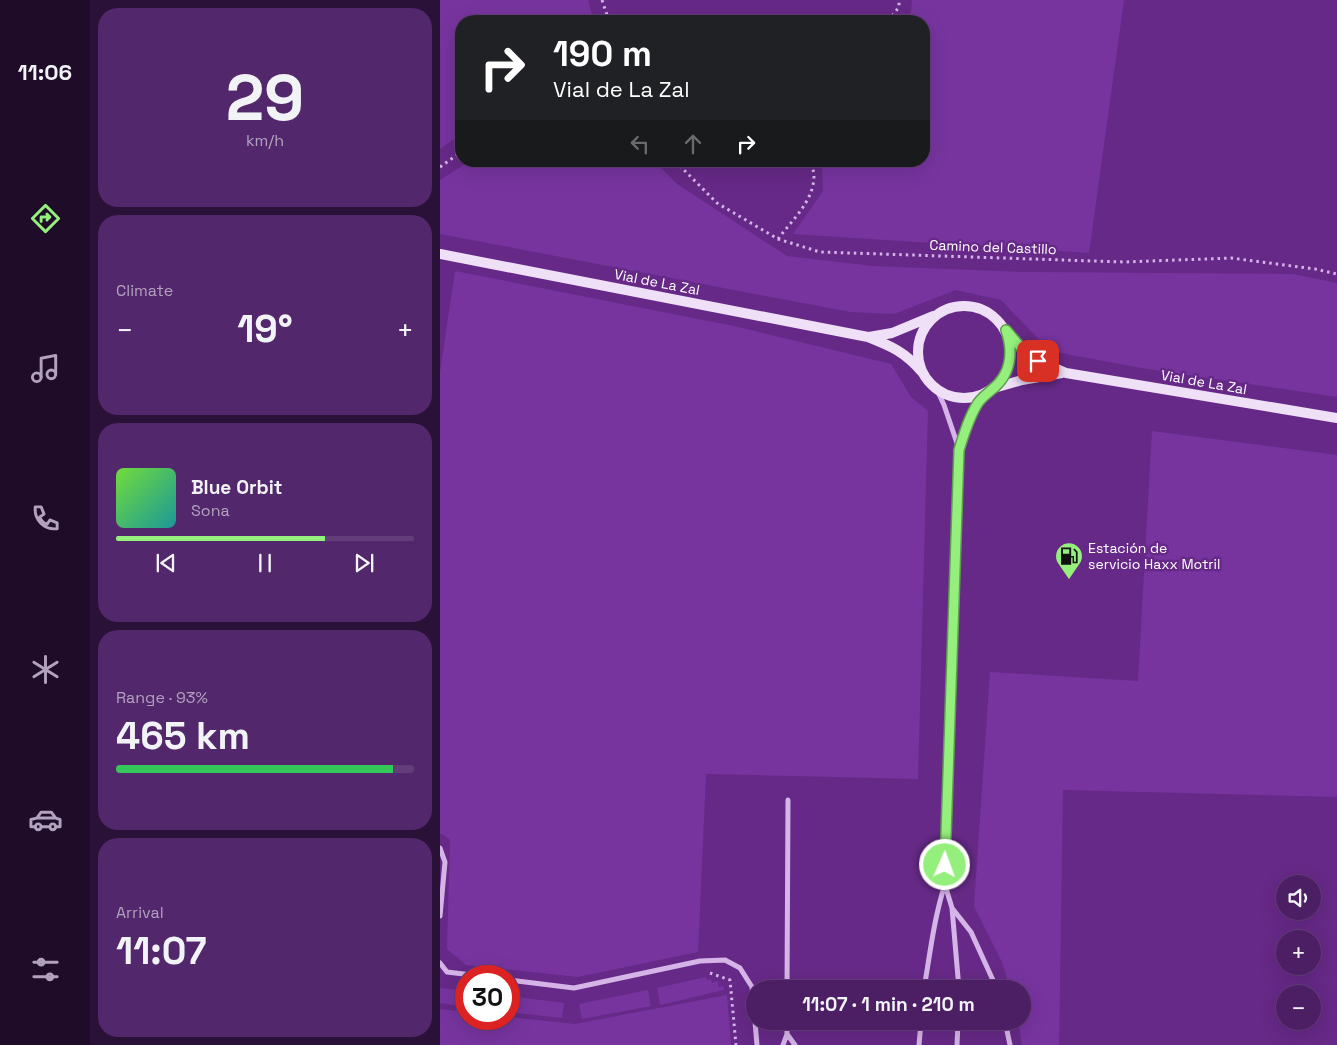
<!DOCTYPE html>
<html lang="en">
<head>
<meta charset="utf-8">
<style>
  :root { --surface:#4c1f65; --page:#53276b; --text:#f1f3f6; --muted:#b2a2bf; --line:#633d79; --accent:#94ef7c }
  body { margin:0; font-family:"Space Grotesk",sans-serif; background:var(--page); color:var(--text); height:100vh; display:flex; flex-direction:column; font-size:19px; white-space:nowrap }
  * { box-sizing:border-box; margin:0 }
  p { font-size:16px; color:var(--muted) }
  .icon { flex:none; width:28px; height:28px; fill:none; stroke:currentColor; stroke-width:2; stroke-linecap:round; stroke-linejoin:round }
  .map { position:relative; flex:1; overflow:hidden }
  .side { display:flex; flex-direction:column; gap:8px; padding:8px; background:#2a1138; width:350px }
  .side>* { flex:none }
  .hud { position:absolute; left:15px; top:15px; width:475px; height:152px; border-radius:20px; box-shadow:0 5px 20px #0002,0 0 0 1px var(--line); background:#202124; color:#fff; overflow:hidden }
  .controls { position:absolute; left:836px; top:875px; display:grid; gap:10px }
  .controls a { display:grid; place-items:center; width:45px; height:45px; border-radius:50%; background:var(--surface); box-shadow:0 5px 20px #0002,0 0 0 1px var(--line); font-size:25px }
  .speed { position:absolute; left:15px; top:965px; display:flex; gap:10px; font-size:25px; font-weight:700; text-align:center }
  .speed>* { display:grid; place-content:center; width:65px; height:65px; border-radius:50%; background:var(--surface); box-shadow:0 5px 20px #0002,0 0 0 1px var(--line); line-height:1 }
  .speed .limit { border:8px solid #d22; background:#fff; color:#111 }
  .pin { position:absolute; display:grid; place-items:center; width:42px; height:42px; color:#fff; margin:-21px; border-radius:10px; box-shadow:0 2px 8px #0006 }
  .me { position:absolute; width:55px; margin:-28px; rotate:2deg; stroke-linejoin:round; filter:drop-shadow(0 0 4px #0008) }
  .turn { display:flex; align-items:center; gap:18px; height:105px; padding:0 15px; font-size:22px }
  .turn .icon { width:65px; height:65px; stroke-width:2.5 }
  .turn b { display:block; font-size:35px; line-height:42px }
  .lanes { display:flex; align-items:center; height:48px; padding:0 15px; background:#0003; justify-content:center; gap:25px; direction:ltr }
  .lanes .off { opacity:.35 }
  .big { font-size:38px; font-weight:700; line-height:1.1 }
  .side .tile { flex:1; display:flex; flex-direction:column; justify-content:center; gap:8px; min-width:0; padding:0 18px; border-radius:20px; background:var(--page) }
  .side .dial { align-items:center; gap:0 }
  .dial b { font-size:65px; line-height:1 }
  .song { display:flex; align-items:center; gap:15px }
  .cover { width:60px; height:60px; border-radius:8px; background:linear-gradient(135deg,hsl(100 70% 55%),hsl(180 70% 35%)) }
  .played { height:5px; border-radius:2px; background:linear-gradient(90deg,var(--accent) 70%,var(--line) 70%) }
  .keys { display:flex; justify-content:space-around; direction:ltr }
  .heat { display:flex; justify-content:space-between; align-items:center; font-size:28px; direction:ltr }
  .charge { height:8px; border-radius:4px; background:linear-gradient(90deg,#34c759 93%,var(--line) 0) }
  .trip { position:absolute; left:306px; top:980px; width:285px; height:50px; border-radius:25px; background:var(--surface); box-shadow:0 5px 20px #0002,0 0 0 1px var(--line); font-weight:700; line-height:50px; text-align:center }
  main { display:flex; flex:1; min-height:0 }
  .dock { display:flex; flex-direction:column; width:90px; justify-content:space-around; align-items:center; background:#1e0c28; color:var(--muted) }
  .dock .icon { width:35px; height:35px }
  .dock .current { color:var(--accent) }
  .dock b { font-size:22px; color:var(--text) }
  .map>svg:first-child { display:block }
  .green { fill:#77349f }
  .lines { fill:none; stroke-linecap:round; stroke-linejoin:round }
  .path { stroke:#d5b5e8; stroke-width:3; stroke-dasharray:2.5 4; stroke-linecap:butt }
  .street { stroke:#d5b5e8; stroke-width:5 }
  .secondary { stroke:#efdff7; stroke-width:10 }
  .route-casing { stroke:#609b51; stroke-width:12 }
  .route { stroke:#94ef7c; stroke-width:9 }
  .labels { text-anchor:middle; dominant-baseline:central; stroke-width:5; stroke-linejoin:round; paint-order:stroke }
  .street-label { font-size:14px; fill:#fff; stroke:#662987 }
  .poi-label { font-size:14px; fill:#fff; stroke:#662987; text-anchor:start }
</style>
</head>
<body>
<main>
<nav class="dock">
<b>11:06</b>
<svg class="icon current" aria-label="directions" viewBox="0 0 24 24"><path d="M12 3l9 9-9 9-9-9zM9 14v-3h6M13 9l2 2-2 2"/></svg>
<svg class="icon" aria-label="music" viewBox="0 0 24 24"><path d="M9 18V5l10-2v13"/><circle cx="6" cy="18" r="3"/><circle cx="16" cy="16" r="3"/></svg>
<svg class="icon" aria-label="phone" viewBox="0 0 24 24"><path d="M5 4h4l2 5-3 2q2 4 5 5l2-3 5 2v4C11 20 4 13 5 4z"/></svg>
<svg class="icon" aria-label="climate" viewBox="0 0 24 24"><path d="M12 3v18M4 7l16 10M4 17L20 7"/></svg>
<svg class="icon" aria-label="car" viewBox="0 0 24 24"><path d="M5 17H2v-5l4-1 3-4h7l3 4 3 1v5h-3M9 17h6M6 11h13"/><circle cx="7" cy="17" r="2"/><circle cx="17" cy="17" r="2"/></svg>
<svg class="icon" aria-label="filters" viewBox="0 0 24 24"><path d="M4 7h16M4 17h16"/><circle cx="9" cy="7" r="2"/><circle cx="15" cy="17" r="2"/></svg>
</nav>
<section class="side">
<div class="tile dial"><b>29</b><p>km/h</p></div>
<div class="tile"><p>Climate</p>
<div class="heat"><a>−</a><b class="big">19°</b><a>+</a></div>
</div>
<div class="tile">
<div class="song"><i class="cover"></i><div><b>Blue Orbit</b><p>Sona</p></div></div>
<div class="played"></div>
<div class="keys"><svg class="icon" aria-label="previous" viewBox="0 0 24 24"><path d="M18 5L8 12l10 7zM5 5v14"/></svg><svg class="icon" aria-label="pause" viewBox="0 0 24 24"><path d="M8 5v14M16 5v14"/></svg><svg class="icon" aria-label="next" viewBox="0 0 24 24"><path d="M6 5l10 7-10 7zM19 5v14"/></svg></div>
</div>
<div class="tile"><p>Range · 93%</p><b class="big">465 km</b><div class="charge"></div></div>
<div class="tile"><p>Arrival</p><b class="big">11:07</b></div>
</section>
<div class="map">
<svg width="897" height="1045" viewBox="0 0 897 1045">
  <rect width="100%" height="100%" fill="#662987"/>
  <path class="green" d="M0,0h148l6,21h-133v113l-21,15z
    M472,0h212l-35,253 -296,-19 30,-43 -1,-30h102v-140h-21l8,-9z
    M30,161h184l23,23 110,72 86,10 149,6 271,2 44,9v114l-196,-29 -91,-17 -49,-51 -45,-10 -62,24 -44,-2 -410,-78v-54z
    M15,271l279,55 157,38 20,33 17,14 -10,368 -212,-5 -8,178 -120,25 -112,-12 -19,-16 3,-109 -6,-5 -4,-1v-462z
    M712,431l185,24v342l-274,-7 -4,255h-37l-4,-24h4v-32h-12l-8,-27 -28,-56 16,-234 148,9z
    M266,977l1,3 4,-1 1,4 5,-2 2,6 4,-1 1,4 -64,15 -3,-17z
    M0,988l26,3v16l-26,-4z
    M208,990l3,16 -69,13 -3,-15z
    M287,995l4,50h-291v-36l26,3v7h43v-2l66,7z
    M70,996l54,7 -2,15 -53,-6z"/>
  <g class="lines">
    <path class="path" d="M162,0l7,21
      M448,21l11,-14v-7
      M235,161l42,42 61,36 42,13 304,10 107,-4 84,11 22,5
      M0,167l21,-15
      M338,239c14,-19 35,-37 36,-62 0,-5 -2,-11 -3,-16
      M270,973l20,7 6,65"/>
    <path class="street" d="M497,390l7,15 15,44
      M0,848l5,14 -5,54
      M505,885l7,23 19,24 26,57
      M512,908l7,81
      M0,963l7,9 33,4
      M69,980l65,8 126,-27 25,-1 15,8 12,19 5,58
      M347,989l1,-189
      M484,989c6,-35 10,-71 21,-105l14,-434 18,-45 7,-11
      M565,1021l5,24
      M347,1034l8,11
      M343,1045l4,-11v-13
      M479,1045l2,-23
      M517,1045l1,-22"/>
    <path class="secondary" d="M0,254l428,83c23,9 37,15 54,35
      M478 352a46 46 0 1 1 92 0a46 46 0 1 1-92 0Z
      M565,330l23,26 38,17 271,45
      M429,337l23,-4 41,-17
      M554,388l28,-8 40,-7"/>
  </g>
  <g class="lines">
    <g class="route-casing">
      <path id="route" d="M505,865l14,-415c5,-16 10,-33 19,-47 5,-7 10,-10 17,-16 17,-16 18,-36 11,-57l22,26 10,5"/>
    </g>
    <use href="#route" class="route"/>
  </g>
  <defs>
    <g id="fuel-pin" transform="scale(1.4375)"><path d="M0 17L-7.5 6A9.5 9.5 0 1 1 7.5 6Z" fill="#94ef7c" stroke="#662987"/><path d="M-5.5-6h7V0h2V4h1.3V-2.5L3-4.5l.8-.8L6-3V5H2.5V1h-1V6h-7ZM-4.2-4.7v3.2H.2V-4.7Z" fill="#111"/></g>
  </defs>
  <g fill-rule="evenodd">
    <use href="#fuel-pin" x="629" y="556"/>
  </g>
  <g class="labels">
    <g class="street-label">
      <text transform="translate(553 247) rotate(2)">Camino del Castillo</text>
      <text transform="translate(217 282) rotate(11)">Vial de La Zal</text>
      <text transform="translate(764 382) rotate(10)">Vial de La Zal</text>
    </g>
    <g class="poi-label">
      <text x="648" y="548">Estación de<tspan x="648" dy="16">servicio Haxx Motril</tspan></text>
    </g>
  </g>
</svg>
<div class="controls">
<a><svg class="icon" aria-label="sound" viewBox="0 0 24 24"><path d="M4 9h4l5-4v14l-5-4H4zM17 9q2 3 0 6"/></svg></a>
<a>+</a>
<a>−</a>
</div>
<div class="speed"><div class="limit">30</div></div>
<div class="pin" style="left:598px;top:361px;background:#d93025"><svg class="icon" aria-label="arrive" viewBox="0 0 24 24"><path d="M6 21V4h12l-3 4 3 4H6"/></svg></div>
<svg class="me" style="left:505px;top:865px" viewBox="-20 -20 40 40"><circle r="17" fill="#94ef7c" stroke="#fff" stroke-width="3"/><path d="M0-11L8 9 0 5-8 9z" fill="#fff"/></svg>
<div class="trip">11:07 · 1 min · 210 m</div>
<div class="hud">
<div class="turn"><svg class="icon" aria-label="right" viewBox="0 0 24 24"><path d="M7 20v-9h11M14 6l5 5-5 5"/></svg><div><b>190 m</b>Vial de La Zal</div></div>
<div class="lanes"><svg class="icon off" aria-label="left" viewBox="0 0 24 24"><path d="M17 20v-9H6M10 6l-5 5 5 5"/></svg><svg class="icon off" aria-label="ahead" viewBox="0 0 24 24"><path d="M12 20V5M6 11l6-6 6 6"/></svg><svg class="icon" aria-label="right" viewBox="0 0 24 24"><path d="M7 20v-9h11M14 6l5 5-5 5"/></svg></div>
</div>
</div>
</main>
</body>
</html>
